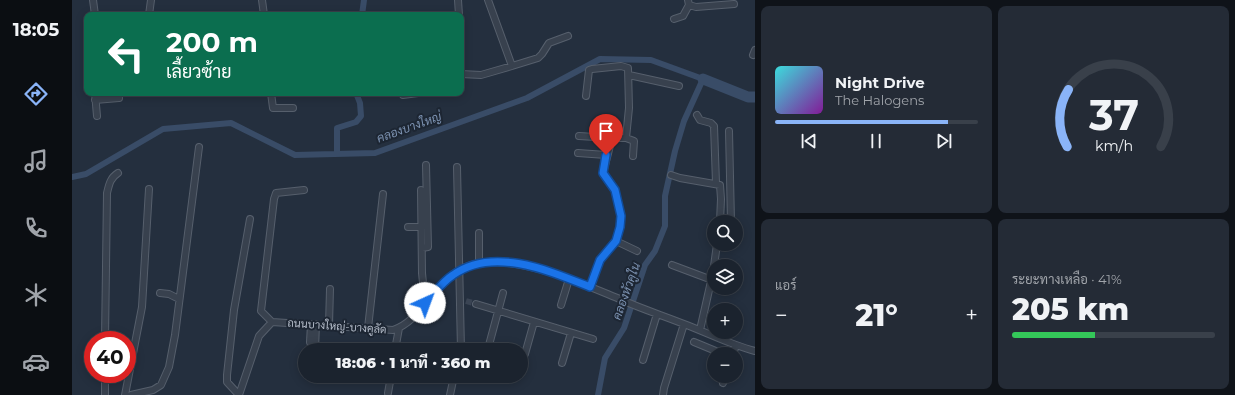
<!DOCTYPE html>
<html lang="th">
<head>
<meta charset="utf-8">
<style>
  :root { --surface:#1b232e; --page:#242b36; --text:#f1f3f6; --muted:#a0a4aa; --line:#39404a; --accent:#8ab4f8 }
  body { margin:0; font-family:Montserrat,Sarabun,sans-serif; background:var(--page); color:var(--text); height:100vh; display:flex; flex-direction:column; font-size:15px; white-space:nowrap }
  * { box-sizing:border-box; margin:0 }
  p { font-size:13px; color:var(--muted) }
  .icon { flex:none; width:22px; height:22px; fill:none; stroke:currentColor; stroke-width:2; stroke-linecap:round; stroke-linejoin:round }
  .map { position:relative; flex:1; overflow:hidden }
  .side { display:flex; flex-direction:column; gap:6px; padding:6px; background:#0f1319; width:480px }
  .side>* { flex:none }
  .top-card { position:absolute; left:12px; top:12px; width:380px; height:84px; border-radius:8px; box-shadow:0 2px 10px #0003,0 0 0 1px var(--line); background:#0b6e4f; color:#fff; overflow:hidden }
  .controls { position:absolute; left:635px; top:215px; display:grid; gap:8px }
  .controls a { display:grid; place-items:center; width:36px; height:36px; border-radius:50%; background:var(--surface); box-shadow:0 2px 10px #0003,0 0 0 1px var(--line); font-size:20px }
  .speed { position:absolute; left:12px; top:331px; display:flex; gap:8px; font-size:20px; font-weight:700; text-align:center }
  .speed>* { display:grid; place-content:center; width:52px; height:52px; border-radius:50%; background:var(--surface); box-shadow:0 2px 10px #0003,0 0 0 1px var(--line); line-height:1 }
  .speed .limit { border:6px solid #d22; background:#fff; color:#111 }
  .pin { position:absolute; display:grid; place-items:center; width:34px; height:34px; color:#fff; margin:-41px -17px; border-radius:50% 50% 50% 0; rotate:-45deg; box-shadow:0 0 4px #0007 }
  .pin .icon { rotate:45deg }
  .me { position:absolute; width:44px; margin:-22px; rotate:43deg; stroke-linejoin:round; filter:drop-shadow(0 0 3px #0008) }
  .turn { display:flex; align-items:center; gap:14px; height:84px; padding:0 16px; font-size:18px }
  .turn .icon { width:52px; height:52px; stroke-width:2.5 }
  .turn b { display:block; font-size:28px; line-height:34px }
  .big { font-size:30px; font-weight:800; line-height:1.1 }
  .side .widget { flex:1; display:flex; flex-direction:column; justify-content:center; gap:6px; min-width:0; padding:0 14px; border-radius:8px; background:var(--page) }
  .side .dial { align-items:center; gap:0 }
  .dial svg { height:104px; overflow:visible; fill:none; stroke:var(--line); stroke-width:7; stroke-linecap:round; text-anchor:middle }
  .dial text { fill:var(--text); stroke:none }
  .song { display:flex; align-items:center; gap:12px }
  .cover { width:48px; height:48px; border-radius:6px; background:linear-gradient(135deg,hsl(180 70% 55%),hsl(290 70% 35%)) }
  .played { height:4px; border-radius:2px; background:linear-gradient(90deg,var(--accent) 85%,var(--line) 85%) }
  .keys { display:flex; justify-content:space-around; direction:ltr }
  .heat { display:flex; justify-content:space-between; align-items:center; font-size:22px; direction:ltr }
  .charge { height:6px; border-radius:3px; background:linear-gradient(90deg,#34c759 41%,var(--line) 0) }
  .side .tiles { flex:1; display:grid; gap:6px; grid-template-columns:repeat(2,1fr) }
  .trip { position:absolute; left:226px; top:343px; width:230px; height:40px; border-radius:20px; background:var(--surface); box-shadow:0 2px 10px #0003,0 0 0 1px var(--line); font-weight:800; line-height:40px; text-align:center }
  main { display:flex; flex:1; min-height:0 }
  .dock { display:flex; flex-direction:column; width:72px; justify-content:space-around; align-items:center; background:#0b0e12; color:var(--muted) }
  .dock .icon { width:28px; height:28px }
  .dock .current { color:var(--accent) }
  .dock b { font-size:18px; color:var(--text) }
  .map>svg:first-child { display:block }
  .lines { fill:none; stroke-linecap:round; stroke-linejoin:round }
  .canal { stroke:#394c67; stroke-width:6 }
  .river { stroke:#394c67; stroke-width:11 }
  .minor-tunnel { stroke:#3a4453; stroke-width:6; stroke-dasharray:6 3; stroke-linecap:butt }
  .minor-casing { stroke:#565f6c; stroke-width:8 }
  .minor { stroke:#38414e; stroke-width:6 }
  .route-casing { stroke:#114b97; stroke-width:10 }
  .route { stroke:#1a73e8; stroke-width:7 }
  .labels { text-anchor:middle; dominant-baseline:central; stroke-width:4; stroke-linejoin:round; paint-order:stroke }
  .street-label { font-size:11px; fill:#b4bcc9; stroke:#1d2633 }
  .water-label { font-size:12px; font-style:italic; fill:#7c92b1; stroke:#1d2633 }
</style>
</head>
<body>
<main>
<nav class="dock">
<b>18:05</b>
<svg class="icon current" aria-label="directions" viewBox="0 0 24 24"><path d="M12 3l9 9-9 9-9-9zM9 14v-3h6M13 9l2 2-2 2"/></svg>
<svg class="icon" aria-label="music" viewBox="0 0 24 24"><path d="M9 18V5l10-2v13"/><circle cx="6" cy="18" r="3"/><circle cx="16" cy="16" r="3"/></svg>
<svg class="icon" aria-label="phone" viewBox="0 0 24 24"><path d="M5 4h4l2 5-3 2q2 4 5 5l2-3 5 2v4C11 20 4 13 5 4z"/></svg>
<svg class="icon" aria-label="climate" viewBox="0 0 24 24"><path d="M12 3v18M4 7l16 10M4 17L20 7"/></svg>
<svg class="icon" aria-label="car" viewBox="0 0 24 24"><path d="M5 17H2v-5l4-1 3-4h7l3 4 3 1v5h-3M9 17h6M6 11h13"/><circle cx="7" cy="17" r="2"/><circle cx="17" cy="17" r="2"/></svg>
</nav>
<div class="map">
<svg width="683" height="395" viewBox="0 0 683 395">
  <rect width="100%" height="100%" fill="#242f3e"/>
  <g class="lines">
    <path class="canal" d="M290,15l2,-15
      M265,154v-26l19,-6 5,-6 -1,-13 -4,-10
      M0,177l14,-3 77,-45 68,-6 64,32 80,-2 152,-55 73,-39 51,1 52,19 -19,42 -9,30 -10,45v30l-10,25 -10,14 -21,63 -19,30 -7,37"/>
    <path class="river" d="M631,79l45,18h7"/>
    <path class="minor-tunnel" d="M394,301l10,3"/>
    <g class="minor-casing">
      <path id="minor" d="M21,0l2,15
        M190,0l2,15
        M386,0l1,15
        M416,0l24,66 26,-8 4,-4 7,-11 19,-7
        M616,0l1,5 7,2 38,-3
        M77,15l2,-15
        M602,19l9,-3 6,-11
        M681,55l2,-5
        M389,74l20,1 31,-9
        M557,75l50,11
        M23,93l2,23
        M199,93l2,15h20
        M331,95l15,-2
        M514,96l3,-26 3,-1 29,-3 7,2 1,40 -3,30
        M23,100l24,-2
        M625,115l3,5 11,3 3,3 2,57
        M657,131l2,91
        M507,136l33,2
        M506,153l28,2
        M385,167l4,183
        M599,175l9,3 40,7 1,14 -1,23
        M349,190l1,83 3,30
        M336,227h14
        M544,241l21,10
        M350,248l6,-1 -2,-82
        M407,264v-31
        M600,265l40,15
        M642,266l3,-22
        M518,287l10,-27 16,-19 4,-14 1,-12 -6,-25 -12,-17 9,-35h14l8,3 -1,15
        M88,293l9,1 10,5
        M404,304l117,35
        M489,305l8,-26
        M200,322l-11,-11 13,-112 2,-6 28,-3
        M257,325l1,-36
        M296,328l15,-134
        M628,330l14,-62
        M33,340l2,-147c2,-8 3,-15 11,-20
        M238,342l1,-18
        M622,342l29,12
        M417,345l14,-52
        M243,350l1,-26
        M323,350l4,-22
        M453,354l9,-32
        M661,354l3,-9
        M571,360l14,-46
        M490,363l9,-30
        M651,383l3,-7
        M316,393l3,-17
        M33,395v-21
        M53,395l17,-88 7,-118
        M59,395l22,-5 8,-5 8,-18 6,-32 24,-188
        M167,395l20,-59 13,-14 121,8c30,-9 44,-55 78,-65 46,-12 109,18 151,35 20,9 42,16 62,24 24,9 47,21 71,27
        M167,395l-12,-13v-7l7,-65 16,-91
        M378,395l4,-19
        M591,395l1,-7 20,-64"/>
    </g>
    <use href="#minor" class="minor"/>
  </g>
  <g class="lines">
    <g class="route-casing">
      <path id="route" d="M353,303c9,-9 17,-21 28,-28 40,-29 97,-4 137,12l10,-27 16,-19 4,-14 1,-11 -6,-26 -12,-17 3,-18"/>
    </g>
    <use href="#route" class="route"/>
  </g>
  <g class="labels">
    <g class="street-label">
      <text transform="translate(265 326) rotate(4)">ถนนบางใหญ่-บางคูลัด</text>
    </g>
    <g class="water-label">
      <text transform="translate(337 127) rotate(-20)">คลองบางใหญ่</text>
      <text transform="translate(554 291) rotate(-70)">คลองหัวคูใน</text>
    </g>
  </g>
</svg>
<div class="controls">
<a><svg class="icon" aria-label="search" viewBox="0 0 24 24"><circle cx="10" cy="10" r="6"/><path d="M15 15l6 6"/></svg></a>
<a><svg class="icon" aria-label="layers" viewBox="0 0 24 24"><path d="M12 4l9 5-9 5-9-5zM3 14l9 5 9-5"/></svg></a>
<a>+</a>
<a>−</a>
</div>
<div class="speed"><div class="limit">40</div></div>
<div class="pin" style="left:534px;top:155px;background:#d93025"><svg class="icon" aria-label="arrive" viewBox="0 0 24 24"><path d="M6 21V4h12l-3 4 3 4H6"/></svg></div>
<svg class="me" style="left:353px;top:303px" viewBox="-20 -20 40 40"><circle r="19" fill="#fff"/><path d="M0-13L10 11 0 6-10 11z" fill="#1a73e8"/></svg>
<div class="trip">18:06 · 1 นาที · 360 m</div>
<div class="top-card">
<div class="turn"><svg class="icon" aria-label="left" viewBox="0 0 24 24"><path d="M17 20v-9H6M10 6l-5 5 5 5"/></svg><div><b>200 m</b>เลี้ยวซ้าย</div></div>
</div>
</div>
<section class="side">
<div class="tiles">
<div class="widget">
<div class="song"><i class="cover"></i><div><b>Night Drive</b><p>The Halogens</p></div></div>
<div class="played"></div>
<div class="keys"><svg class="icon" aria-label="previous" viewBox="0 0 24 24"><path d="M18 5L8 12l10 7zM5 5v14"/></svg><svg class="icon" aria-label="pause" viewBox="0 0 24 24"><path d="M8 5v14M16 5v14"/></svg><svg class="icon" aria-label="next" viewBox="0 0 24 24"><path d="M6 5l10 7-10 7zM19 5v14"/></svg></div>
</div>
<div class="widget dial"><svg viewBox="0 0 100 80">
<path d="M14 69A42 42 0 1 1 86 69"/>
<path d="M14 69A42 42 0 0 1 15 25" stroke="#8ab4f8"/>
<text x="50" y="56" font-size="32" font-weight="700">37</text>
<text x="50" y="72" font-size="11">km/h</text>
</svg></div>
<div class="widget"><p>แอร์</p>
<div class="heat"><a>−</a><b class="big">21°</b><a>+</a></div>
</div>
<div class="widget"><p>ระยะทางเหลือ · 41%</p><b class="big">205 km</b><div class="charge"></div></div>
</div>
</section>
</main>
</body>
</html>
